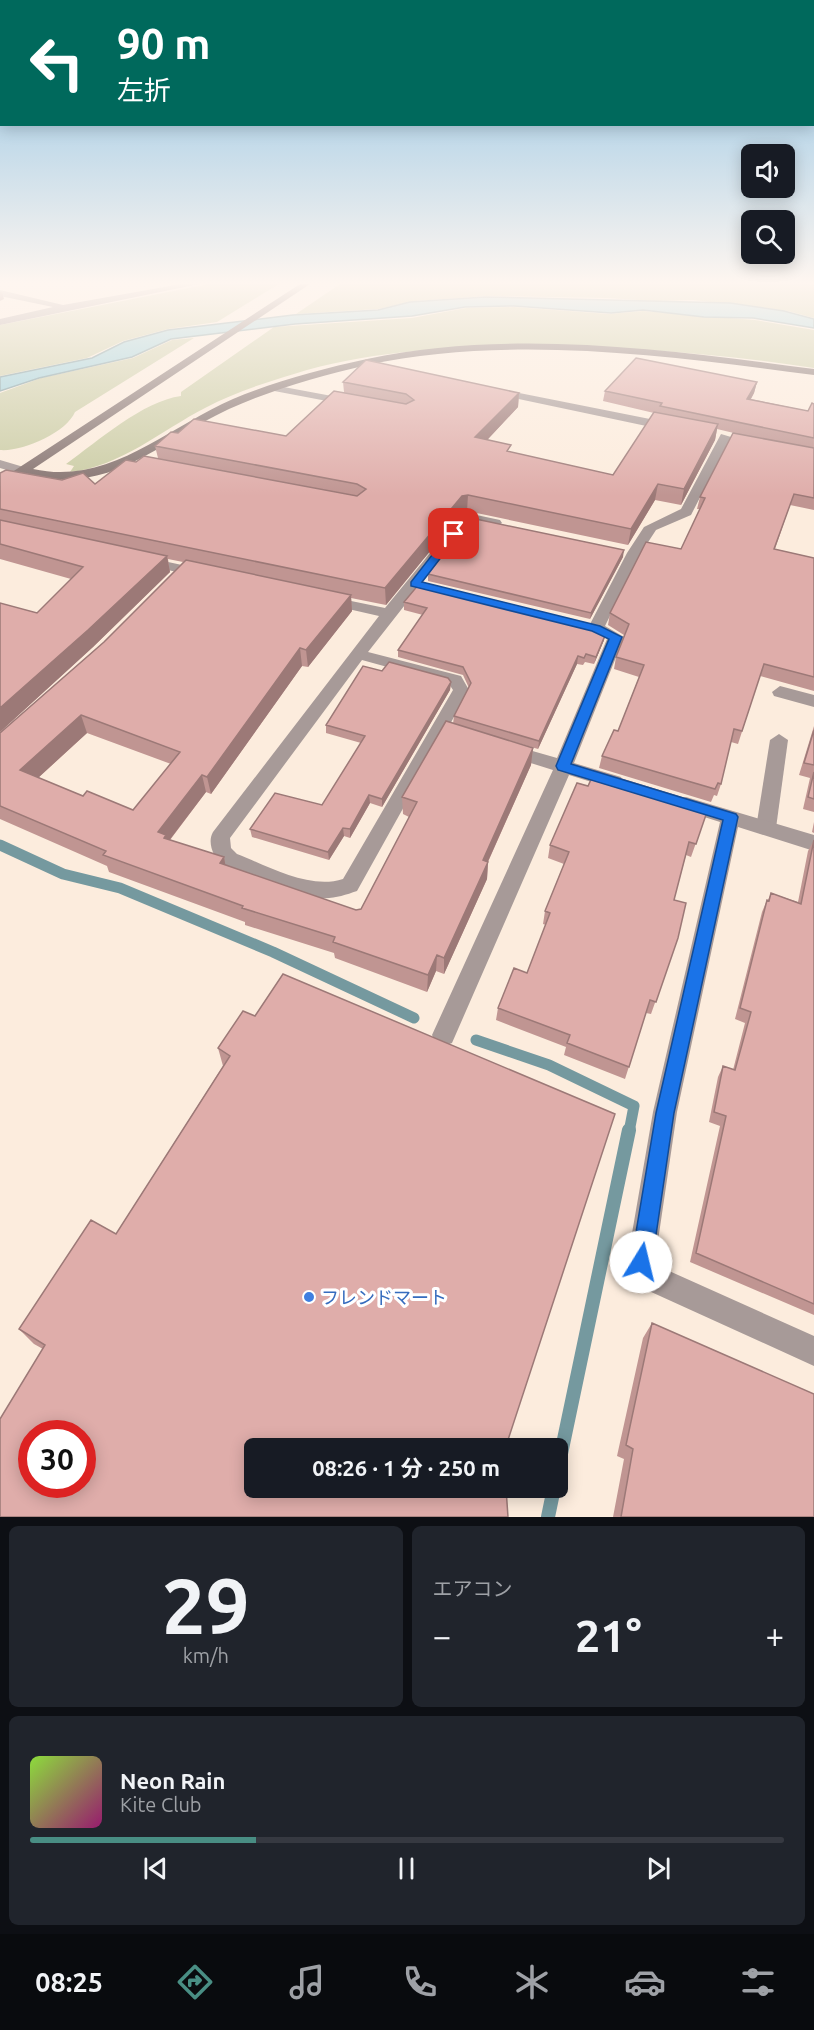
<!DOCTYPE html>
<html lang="ja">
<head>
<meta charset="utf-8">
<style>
  :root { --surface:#171b24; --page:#20242c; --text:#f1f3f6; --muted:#9ea1a6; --line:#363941; --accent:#498e84 }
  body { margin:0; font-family:Ubuntu,"Noto Sans JP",sans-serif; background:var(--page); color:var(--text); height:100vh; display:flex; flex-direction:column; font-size:22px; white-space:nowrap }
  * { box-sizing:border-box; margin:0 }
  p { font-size:20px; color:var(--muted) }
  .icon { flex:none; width:33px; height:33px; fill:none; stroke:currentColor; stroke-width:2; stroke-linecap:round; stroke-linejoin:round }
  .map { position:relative; height:1517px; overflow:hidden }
  .panel { display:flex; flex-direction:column; gap:9px; padding:9px; background:#0d0f14; flex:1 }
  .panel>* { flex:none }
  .guide { position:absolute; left:0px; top:0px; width:814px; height:126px; box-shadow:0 3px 15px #0003; background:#00695c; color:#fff; overflow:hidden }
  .tools { position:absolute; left:741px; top:144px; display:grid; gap:12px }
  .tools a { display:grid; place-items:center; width:54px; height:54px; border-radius:9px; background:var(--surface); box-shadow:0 3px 15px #0003; font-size:30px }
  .speed { position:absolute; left:18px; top:1420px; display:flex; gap:12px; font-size:30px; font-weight:700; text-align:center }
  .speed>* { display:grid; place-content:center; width:78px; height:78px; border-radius:50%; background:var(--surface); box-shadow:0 3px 15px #0003; line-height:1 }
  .speed .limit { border:9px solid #d22; background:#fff; color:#111 }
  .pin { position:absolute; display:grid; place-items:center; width:51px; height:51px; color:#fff; margin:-26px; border-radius:12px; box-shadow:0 3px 9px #0006 }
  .me { position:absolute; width:66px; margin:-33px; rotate:9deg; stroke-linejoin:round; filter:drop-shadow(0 0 4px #0008) }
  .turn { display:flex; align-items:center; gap:21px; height:126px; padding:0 18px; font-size:27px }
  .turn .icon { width:78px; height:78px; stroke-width:2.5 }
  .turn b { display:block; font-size:42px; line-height:51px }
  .big { font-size:45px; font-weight:700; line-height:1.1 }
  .panel .widget { flex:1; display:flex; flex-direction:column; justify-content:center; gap:9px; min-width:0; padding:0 21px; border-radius:9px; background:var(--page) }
  .panel .dial { align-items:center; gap:0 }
  .dial b { font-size:78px; line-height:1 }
  .song { display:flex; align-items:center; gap:18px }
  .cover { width:72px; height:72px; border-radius:9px; background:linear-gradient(135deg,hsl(90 70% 55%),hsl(320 70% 35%)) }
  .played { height:6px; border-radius:3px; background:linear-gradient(90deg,var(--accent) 30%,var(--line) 30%) }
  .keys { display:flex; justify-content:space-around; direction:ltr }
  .heat { display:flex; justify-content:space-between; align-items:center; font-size:33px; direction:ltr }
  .panel .tiles { flex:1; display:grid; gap:9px; grid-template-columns:1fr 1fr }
  .widget:last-child { grid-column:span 2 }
  .trip { position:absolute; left:244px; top:1438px; width:324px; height:60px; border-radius:9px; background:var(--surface); box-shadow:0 3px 15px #0003; font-weight:700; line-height:60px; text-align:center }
  .dock { display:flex; height:96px; justify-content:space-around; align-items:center; background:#090b0e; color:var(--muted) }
  .dock .icon { width:42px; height:42px }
  .dock .current { color:var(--accent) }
  .dock b { font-size:27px; color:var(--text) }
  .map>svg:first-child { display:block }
  .green { fill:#cacca4 }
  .water { fill:#99cfdb; stroke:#75999f; stroke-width:1.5 }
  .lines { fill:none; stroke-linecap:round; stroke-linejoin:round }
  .stream-far1 { stroke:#75999f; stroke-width:11 }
  .stream { stroke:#75999f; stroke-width:14 }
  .lane { fill:#a79a98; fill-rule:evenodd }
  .street { fill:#a79a98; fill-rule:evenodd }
  .secondary { fill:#84726f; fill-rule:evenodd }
  .wall { fill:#c09592; fill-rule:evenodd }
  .shaded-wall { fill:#9c7977 }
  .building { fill:#dfadaa; stroke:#9c7977; stroke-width:1.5; fill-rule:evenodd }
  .route { fill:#1a73e8; stroke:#114b97; stroke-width:1.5 }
  .shop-dot { fill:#3f7fe0; stroke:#fff; stroke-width:2 }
  .labels { text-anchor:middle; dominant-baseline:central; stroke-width:6; stroke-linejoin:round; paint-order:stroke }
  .near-shop-label { font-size:18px; fill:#366cbe; stroke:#fff; text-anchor:start }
</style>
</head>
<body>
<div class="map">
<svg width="814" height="1517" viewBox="0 0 814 1517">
  <rect width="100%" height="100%" fill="#fcecdd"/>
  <path class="green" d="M209,284h70l-62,38 -49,7 -45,12 -36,17 -87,18v-51z
    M340,284h461l13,1v33l-26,-7 -95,-11 -40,1 -45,-3 -122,-2 -71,5 -37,8 -82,5z
    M514,307l95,7 34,-3 112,9 59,10v38c-97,-15 -192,-22 -290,-21 -77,0 -156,4 -230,27 -30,9 -61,19 -89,34 -43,22 -85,59 -135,64l4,-6 -8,-2c32,-23 77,-63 115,-68v-4l93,-65 138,-9 54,-10z
    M194,338l-119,74c-9,21 -53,40 -75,38v-57l41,-15 92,-20 39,-18z"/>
  <path class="water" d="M485,297l245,6 54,8 30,8v9l-61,-10 -49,-1 -61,-7 -32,3 -97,-7 -49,1 -53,9 -117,8 -124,15 -39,18 -93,21 -39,13v-14l92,-19 32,-16 44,-12 125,-15 85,-5 32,-8z"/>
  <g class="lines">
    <path class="stream-far1" d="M0,845l63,29 57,14 153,64 141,66
      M476,1040l73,25 85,41 -5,26"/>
    <path class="stream" d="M558,1468l71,-338
      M548,1517l6,-29"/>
    <path class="lane" d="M779,734l9,6 -12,88 -3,5 -7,2 -7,-2 -3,-5 14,-88z"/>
    <path class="street" d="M181,284h18l-199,41v-6l53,-12 -53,-11v-6l63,15z
      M273,385l75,14 6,3 -6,3 -79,-15v-4z
      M494,388l176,35 6,4 -6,4 -180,-38 -2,-2z
      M721,434l10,3 -40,78 -35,15 -15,23 -36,73 19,11 -50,126 47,14 2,5 -2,5 -7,2 -45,-14 -117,268 -8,3 -8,-3 -4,-8 121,-265 -51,-16 -3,-4 3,-4 6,-2 49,14 50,-119 -19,-11 39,-75 17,-26 37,-18z
      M0,460l27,8 2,3 -6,4 -23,-7z
      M467,513l33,7 2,3 -7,4 -25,-5 -102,130 93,24 8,14 -112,201c-12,4 -23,8 -36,7 -18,-2 -85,-22 -98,-33 -10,-7 -16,-23 -10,-33l166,-216 -57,-13 -2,-3 2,-3 5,-1 58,12 77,-94zM362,660l87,24 4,6 -110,189c-34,11 -75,-13 -106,-25l-6,-6 -1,-10z
      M145,557l60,13 2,3 -7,4 -60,-13v-6z
      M780,686l34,9v12l-40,-11 -2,-4z
      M686,797l128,38v16l-76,-24 -61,285 -22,149 3,5 156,70v30l-176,-80 -11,-24 26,-150 67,-290 -41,-13 -2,-5 2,-5z"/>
    <path class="secondary" d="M300,284h10l-277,185c76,17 133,-41 200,-70 43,-18 88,-30 134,-40 146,-31 301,-9 447,10v6c-146,-19 -301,-41 -447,-10 -47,11 -93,24 -138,44 -75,35 -115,86 -204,66l-25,15v-10z"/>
  </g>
  <path class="wall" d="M343,382l176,11 -1,14 -31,33 24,12 102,23 41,-62 -51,-12 2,-10 152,-9 -3,11 -3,6 57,12 6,-7v106l-24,-5 -15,44 39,9v133l-54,-15 -22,68 -7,-2 -10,42 -4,12 -3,-1 -3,7 -112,-34 3,-12 16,-25 21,-54 -25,-8 2,-12 8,-22 -16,-10 2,-12 71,-64 19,-40h-3l3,-12 38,-63 -21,-5 -2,11 -34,65 -26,-5 -27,45 -161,-34 -5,1 -76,93 -35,-7 1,13 -44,56 -6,-1 -91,128 -5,-2 -36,48 54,17 1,8 131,45 5,-1 48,-92 -6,-3 -1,-17 131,-49 -2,17 -43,97 -1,17 -43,95 -8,-3 -9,21 -92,-34 -1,-5 -89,-28v-3l-136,-50 -2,-6 -107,-47v-86l104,-91 79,-80 -15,-3 2,13 -77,75 -93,85v-129l37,10 34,-34 -71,-20v-86l95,11 41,-22 22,-4 -3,-12 23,-13 108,3 58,-44zM87,733l84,31 -38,46 -50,-14 -45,-18z
    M623,557l-33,62 -162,-38v-7z
    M404,602l200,38 -10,24 -9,-2 -2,3 -6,-1 -39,85 -85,-25 1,-8 15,-28 -6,-13 -65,-18v-7l25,-35 -19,-5z
    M382,671l69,11 -1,8 -68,117 -12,-4 -20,35 -6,-2 -15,24 -77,-23 -2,-8 72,-24 39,-62 -35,-10v-8z
    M814,726v86l-11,-3 7,-31 -11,-3z
    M588,786l121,20 -18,51 -5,-2 -12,45 4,38 -27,76 -5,-1 -21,66 -61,-24 2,-8 -70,-27 2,-12 29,-35 19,-48 -3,-1 2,-13 19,-47 -16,-6 2,-13z
    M814,822v11l-2,-1z
    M814,840v475l-124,-53 30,-136 -11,-4 9,-45 5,-11 10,4 12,-47 -10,-4 27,-107 5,-12h1l3,-7 27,9 10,-51z
    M283,974l-240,375 -9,-5 -15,-15 97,-95 107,-168 -5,-18 37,-32z
    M652,1323l162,194h-201l11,-58 -7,-3 26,-118z"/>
  <path class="shaded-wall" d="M0,292h2l2,7 -4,2z
    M757,382l-3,11 -9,16 2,-10z
    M519,393l-1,14 -43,46v-16z
    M718,424l-3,16 -34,65 3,-16z
    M658,484l-3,16 -27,45 3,-16z
    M468,495l-1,16 -5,1 -76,93 -1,-17 77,-92z
    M624,550l-1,7 -33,62 1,-6z
    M167,556l3,16 -77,75 -93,85v-24z
    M351,595l1,16 -44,56 -2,-17z
    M606,633l-2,7 -10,24 2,-7z
    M300,648l2,18 -91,128 -4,-17z
    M578,656l-1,8 -39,85 1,-8z
    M451,682l-1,8 -68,117v-8z
    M81,715l6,18 -60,55 -7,-18z
    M533,748l-2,17 -50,112 2,-17z
    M202,775l4,17 -38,50 -10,-10z
    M369,795l1,8 -20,35v-9z
    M343,828l1,8 -15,24 -1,-8z
    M224,857l3,17 -7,-11z
    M488,862l-1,17 -43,95v-16z
    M437,955l-1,16 -9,21 1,-17z"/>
  <path class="building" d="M636,358l121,24 -10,17 61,12 4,-8 2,1v34l-154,-32 2,-3 -57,-12z
    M366,360l153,33 -44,44 36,8 -4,6 106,24 41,-63 64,12 -34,65 -26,-5 -27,45 -163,-34 -6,1 -77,92 -385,-79v-36l6,-3 56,10 21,-7 12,11 31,-24 10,2 8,-6 213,40 9,-7 -9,-5 -202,-38 16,-14 7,1 16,-14 92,17 48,-45 72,13 8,-4 -8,-6 -63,-12z
    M733,433l81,15v50l-20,-4 -20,55 40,9v119l-50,-13 -22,67 -8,-2 -13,55 -3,-1 -3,6 -113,-33 12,-26 4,1 26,-66 -28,-8 13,-33 -19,-11 36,-71 35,7 24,-51 -5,-1z
    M471,518l153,32 -33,63 -163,-39z
    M0,520l167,36 -79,74 -88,78v-105l37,10 46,-46 -83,-23z
    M186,560l165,35 -45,55 -6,-2 -93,129 -5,-2 -44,57 8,3 -2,3 60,19 -4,6 136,47 5,-1 56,-107 -15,-5 44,-76 87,27 -50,112 5,2 -44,96 -7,-3 -9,20 -95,-33 2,-5 -93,-29 1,-2 -140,-51 3,-4 -106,-45v-73l104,-91zM81,715l99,37 -47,58 -46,-19 -4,5 -63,-26z
    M419,584l173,42 14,7 -10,24 -10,-3 -2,4 -6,-2 -39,85 -85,-25 17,-33 -8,-16 -65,-17 29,-42 -23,-6z
    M389,662l59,16 3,4 -69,117 -13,-4 -19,34 -7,-1 -15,24 -78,-23 25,-36 47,12 43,-69 -39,-11 37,-59 19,5z
    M814,730v35l-10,-2z
    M595,771l114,35 -13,38 -7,-2 -15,58 12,3 -8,35 -22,64 -6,-2 -21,67 -62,-24 3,-8 -72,-27 16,-40 13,5 23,-60 -5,-2 24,-59 -19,-7 27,-62 11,3z
    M814,772v27l-6,-2z
    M814,840v464l-118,-51 30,-137 -12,-4 9,-46 12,4 16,-58 -11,-4 27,-108 2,1 2,-8 30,11z
    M283,974l332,140 -110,335h-250v39h251l2,29h-508v-98l45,-74 -26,-16 72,-109 25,14 114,-178 -12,-8 25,-37 12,5zM32,1434h50v51h-50z
    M652,1323l162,71v123h-193l12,-68 -7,-4z"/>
  <linearGradient id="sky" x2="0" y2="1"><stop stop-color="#88bfe3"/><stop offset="0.57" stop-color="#fef6f0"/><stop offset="1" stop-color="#fef6f0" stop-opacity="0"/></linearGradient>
  <rect width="814" height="496" fill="url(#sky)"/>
  <path class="route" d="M450,532l9,2 -37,48 178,44 22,11 -51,127 165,50 2,3 -64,296 -22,149 -4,8 -7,3 -7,-3 -3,-8 25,-149 67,-293 -165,-50 -2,-4 53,-127 -17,-8 -181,-45v-4z"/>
  <circle class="shop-dot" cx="309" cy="1297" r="6"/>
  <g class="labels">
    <g class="near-shop-label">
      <text x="321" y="1297">フレンドマート</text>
    </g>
  </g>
</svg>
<div class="tools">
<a><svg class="icon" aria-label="sound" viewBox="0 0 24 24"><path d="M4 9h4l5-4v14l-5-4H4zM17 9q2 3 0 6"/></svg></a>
<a><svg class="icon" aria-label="search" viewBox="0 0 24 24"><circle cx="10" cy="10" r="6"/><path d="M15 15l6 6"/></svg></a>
</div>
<div class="speed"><div class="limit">30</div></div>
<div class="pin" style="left:454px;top:534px;background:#d93025"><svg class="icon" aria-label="arrive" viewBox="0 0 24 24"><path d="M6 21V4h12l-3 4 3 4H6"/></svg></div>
<svg class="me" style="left:641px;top:1262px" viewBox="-20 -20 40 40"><circle r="19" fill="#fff"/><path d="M0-13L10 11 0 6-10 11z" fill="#1a73e8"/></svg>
<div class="trip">08:26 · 1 分 · 250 m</div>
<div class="guide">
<div class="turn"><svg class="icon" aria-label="left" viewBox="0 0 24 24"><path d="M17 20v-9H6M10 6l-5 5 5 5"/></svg><div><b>90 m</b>左折</div></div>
</div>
</div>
<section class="panel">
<div class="tiles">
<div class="widget dial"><b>29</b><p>km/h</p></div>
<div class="widget"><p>エアコン</p>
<div class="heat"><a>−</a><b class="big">21°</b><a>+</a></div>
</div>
<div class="widget">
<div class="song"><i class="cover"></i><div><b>Neon Rain</b><p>Kite Club</p></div></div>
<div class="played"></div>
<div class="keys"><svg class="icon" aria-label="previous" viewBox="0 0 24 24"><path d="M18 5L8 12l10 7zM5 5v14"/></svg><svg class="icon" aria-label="pause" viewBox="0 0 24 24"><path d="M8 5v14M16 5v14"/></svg><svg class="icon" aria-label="next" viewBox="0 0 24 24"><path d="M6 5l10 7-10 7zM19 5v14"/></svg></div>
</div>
</div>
</section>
<nav class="dock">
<b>08:25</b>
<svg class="icon current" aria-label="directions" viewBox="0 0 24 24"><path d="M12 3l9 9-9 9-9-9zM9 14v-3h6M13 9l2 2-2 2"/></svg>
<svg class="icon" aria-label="music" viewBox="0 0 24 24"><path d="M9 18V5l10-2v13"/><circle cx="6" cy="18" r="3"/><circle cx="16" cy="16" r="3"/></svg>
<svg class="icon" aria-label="phone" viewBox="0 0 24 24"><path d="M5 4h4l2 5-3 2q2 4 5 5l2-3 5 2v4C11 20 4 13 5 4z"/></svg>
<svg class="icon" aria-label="climate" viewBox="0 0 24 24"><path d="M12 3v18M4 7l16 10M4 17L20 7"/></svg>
<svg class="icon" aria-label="car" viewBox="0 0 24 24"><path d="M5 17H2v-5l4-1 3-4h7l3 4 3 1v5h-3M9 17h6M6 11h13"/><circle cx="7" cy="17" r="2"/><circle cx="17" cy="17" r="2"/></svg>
<svg class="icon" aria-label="filters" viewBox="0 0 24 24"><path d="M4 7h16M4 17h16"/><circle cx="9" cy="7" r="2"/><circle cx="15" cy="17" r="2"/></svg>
</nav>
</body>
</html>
